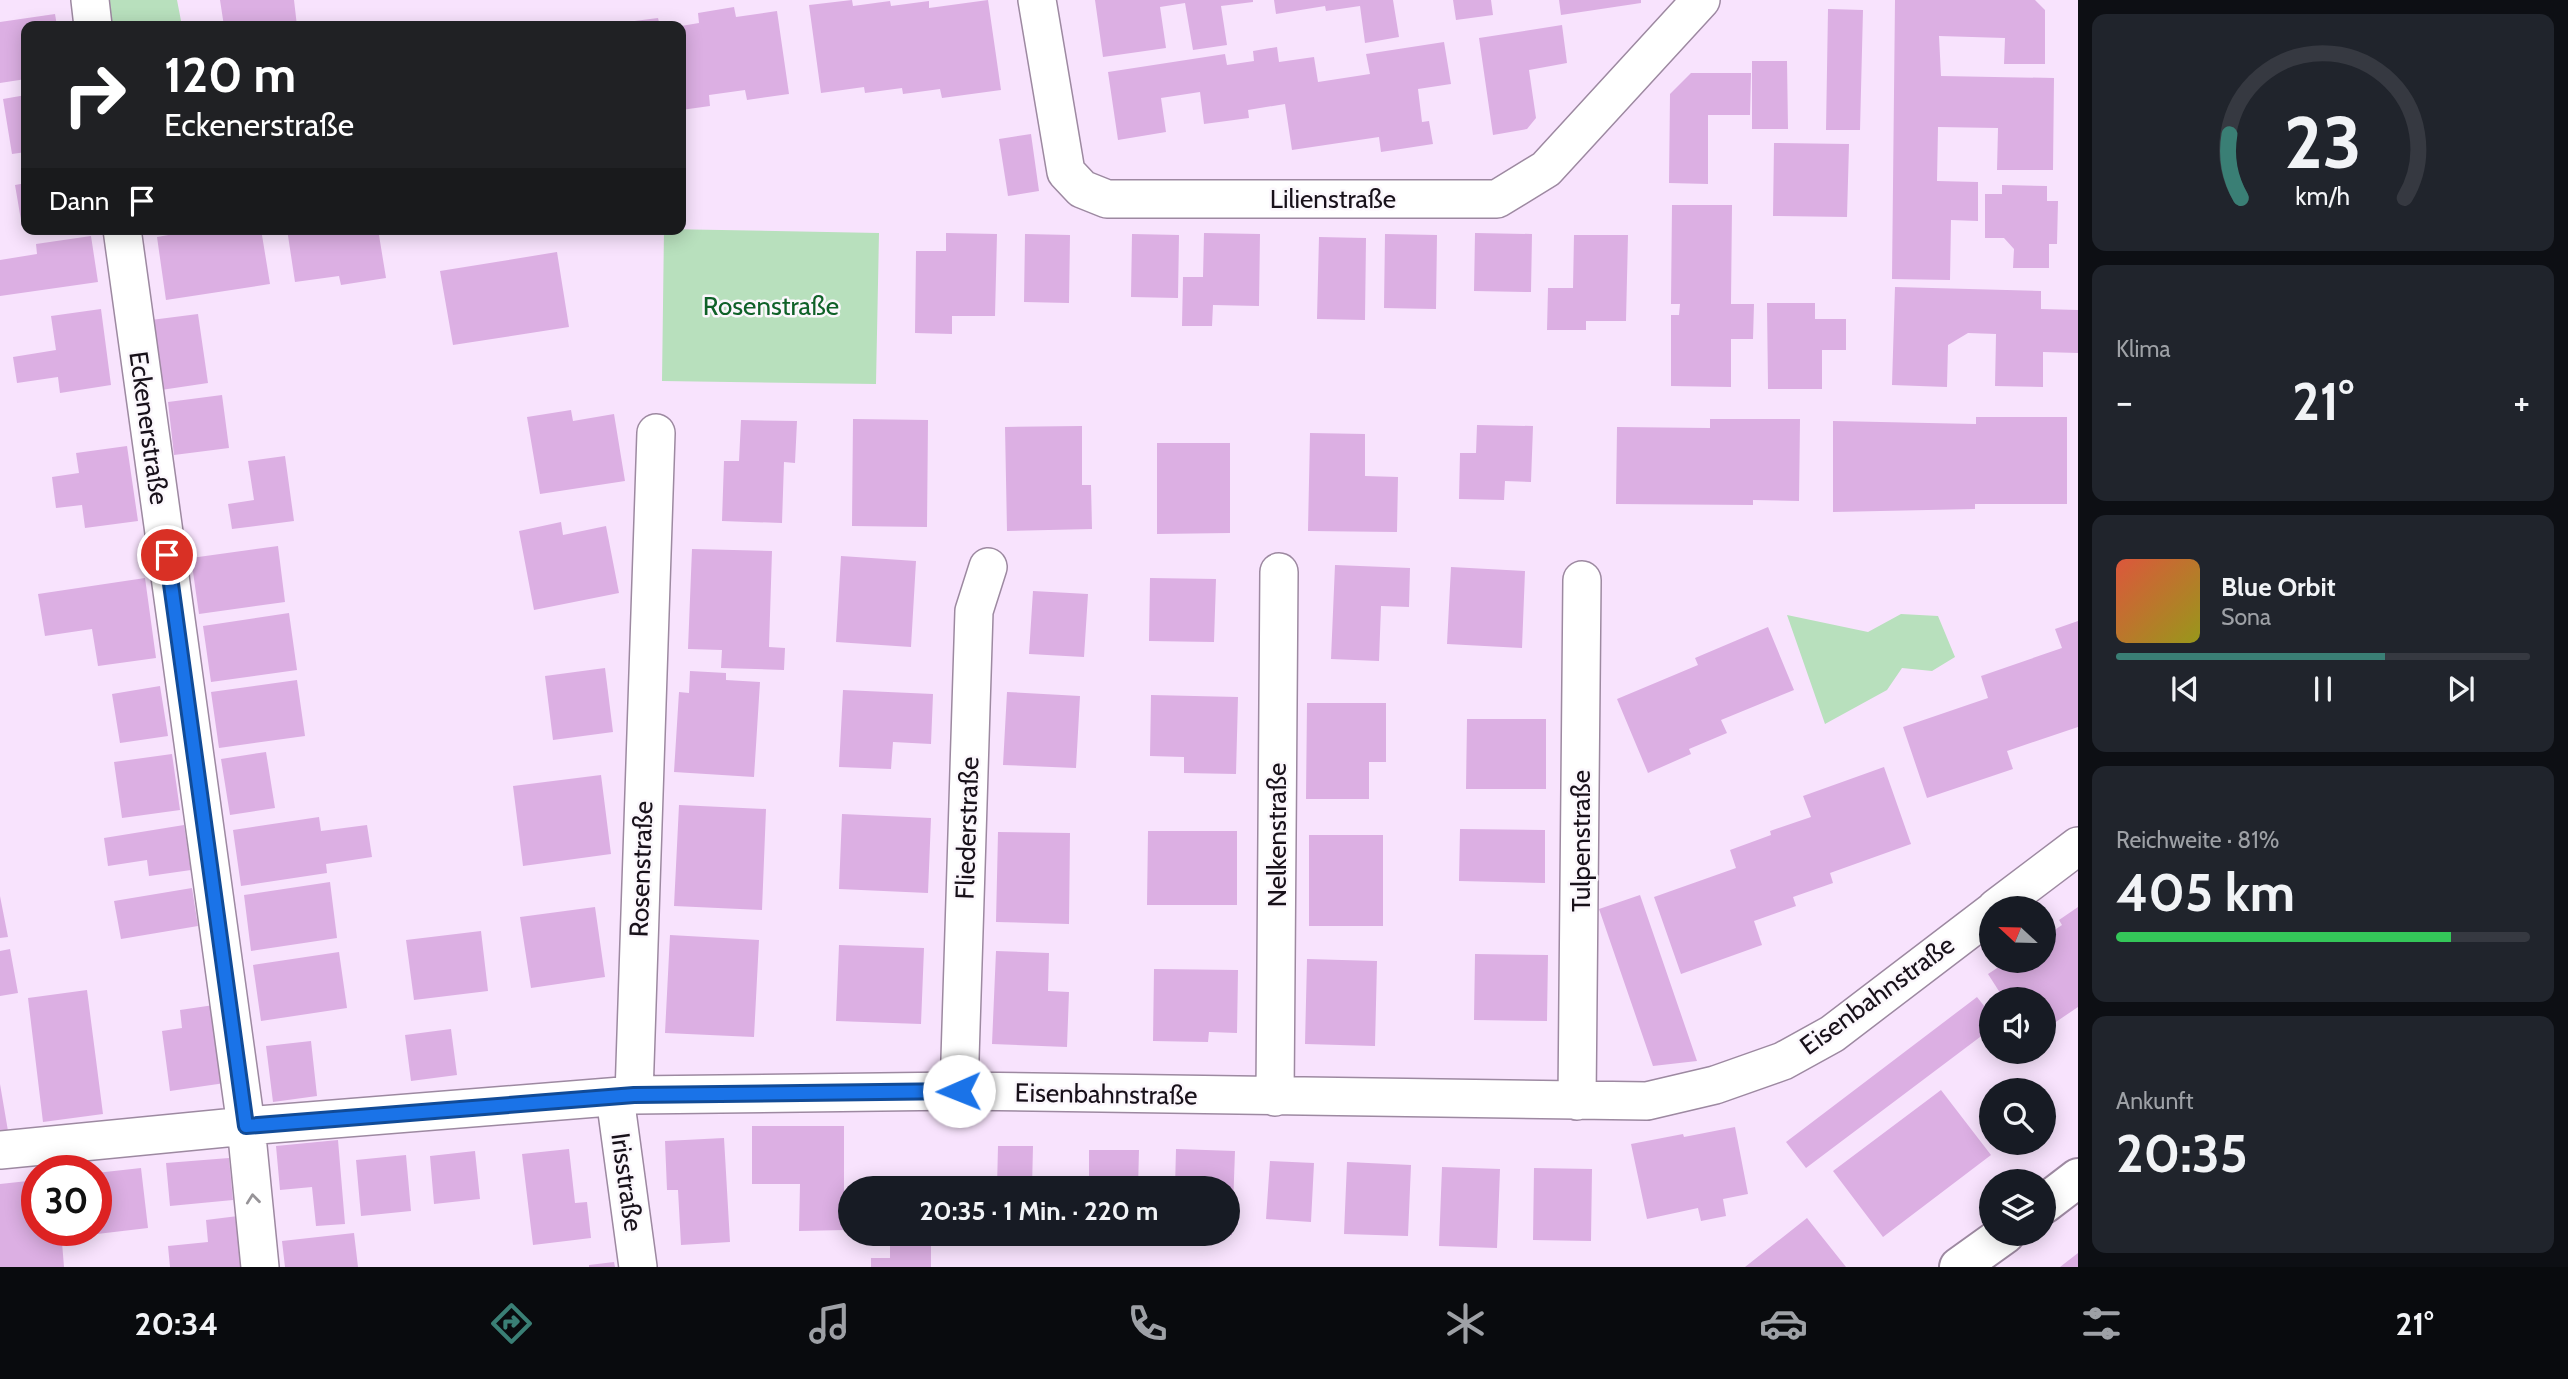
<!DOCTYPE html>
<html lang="de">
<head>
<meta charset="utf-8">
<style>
  :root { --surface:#171b24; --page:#20242c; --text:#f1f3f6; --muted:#9ea1a6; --line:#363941; --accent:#3a7f75 }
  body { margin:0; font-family:Cabin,sans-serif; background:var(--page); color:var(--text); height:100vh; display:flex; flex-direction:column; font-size:26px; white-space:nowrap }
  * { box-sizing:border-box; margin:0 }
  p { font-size:23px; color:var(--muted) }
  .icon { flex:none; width:38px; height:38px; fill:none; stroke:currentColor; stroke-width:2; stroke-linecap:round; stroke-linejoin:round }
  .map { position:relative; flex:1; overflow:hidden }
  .side { display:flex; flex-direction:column; gap:14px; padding:14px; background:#0d0f14; width:490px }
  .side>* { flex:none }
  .hud { position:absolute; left:21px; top:21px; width:665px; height:214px; border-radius:14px; box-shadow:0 4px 18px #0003; background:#202124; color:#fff; overflow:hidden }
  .needle { width:46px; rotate:292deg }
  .fabs { position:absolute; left:1979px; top:896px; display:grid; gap:14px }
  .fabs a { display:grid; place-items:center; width:77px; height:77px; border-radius:50%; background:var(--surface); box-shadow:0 4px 18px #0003; font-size:35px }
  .speed { position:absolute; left:21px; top:1155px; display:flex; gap:14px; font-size:35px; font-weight:700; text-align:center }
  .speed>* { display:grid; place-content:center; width:91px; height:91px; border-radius:50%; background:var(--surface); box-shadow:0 4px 18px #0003; line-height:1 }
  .speed .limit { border:10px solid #d22; background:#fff; color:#111 }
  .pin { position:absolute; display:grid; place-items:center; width:60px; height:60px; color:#fff; margin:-30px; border:4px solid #fff; border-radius:50%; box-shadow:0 2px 7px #0007 }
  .me { position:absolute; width:77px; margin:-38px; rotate:269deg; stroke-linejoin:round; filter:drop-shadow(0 0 5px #0008) }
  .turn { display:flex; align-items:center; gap:24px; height:147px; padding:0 28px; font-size:32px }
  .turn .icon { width:91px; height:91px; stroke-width:2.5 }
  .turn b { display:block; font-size:49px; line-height:60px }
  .then { display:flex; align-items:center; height:66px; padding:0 28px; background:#0003; gap:14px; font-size:26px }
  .big { font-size:52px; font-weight:700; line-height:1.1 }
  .side .widget { flex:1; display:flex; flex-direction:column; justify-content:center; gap:10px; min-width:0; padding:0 24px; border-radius:14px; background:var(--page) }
  .side .dial { align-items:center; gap:0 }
  .dial svg { height:182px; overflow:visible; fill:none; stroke:var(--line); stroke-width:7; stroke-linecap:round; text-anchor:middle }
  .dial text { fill:var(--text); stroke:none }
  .song { display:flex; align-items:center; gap:21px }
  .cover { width:84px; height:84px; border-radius:10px; background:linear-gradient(135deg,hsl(10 70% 55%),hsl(60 70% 35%)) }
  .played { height:7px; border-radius:4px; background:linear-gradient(90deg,var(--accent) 65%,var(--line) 65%) }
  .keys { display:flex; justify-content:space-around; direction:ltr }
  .heat { display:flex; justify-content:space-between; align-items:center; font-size:38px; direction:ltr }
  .charge { height:10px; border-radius:5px; background:linear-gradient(90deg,#34c759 81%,var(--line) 0) }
  .trip { position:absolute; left:838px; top:1176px; width:402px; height:70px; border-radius:35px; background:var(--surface); box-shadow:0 4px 18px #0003; font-weight:700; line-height:70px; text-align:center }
  .tab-bar { display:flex; height:112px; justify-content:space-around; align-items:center; background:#090b0e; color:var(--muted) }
  .tab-bar .icon { width:49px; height:49px }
  .tab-bar .active { color:var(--accent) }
  .tab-bar b { font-size:32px; color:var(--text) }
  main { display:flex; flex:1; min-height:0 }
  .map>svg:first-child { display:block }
  .green { fill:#b8e0bd }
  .building { fill:#dcafe3 }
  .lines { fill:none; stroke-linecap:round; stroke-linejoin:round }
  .street-casing { stroke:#9d89a1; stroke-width:40 }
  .secondary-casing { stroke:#9d89a1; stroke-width:42 }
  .street { stroke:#fff; stroke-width:37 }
  .secondary { stroke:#fff; stroke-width:38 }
  .oneway { stroke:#979498 }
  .route-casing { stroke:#114b97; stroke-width:18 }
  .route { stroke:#1a73e8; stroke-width:12 }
  .labels { text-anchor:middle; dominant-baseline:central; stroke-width:5; stroke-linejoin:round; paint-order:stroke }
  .street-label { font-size:26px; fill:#18111a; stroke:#fbf7fc }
  .park-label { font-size:26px; fill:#0f6128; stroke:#fbf7fc }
</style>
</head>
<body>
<main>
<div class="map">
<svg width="2078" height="1267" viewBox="0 0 2078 1267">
  <rect width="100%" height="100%" fill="#f8e3fd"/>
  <path class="green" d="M100,0h77l5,26h-79z
    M664,229l215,4 -3,151 -214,-3z
    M1901,614l37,2 17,41 -23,14 -30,-3 -15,22 -62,34 -38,-109 81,17z"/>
  <path class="building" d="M220,0h74l3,26h-73z
    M852,0l1,6 37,-5 1,5 38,-5v7l59,-8 13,90 -59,8 -2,-9 -37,5 -1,-6 -37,5 -1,-6 -43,6 -12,-88z
    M1095,0h158v2l-32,4 6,39 -34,5 -8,-47 -25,4 6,41 -63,9z
    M1274,0h119l6,37 -34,6 -5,-37 -34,5 -1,-5 -49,8z
    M1453,0h38l2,15 -37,5z
    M1559,0h82v3l-80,12z
    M1895,0h140l10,10v54h-41l1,-26 -66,-2 2,40 113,2 -1,92h-56l1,-42 -60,-1 -1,54 41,1v39l-27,-1 -1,60 -58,-1z
    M734,7l2,10 41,-6 12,83 -42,6 -2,-10 -36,5 1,11 -29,4v-84l18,-3 -1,-10z
    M1828,9l35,1 -3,120h-34z
    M55,14l2,12h-31v53l-26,4v-61z
    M658,18l2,8h-40l-1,-3z
    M1562,25l5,38 -38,7 7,48 -9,11 -34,6 -14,-97z
    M1444,42l7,42 -33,5 4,33 7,-1 4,23 -52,8 -2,-15 -87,13 -7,-46 -37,6 1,8 -45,6 -4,-32 -39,6 5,34 -48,8 -10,-68 117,-18 2,11 27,-4 -1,-10 24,-4 2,15 35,-5 4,25 52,-8 -4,-20z
    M1752,61h35l1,68h-36z
    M1691,73h60l-1,42h-42v69l-39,-1 1,-89z
    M26,95v57l-14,2 -9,-55z
    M1031,134l8,57 -31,5 -9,-57z
    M1774,143l75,1 -2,73 -74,-1z
    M26,183v42l-4,1 -7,-41z
    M2002,185l45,1v15h11l-1,43h-8v24h-36l1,-19 -10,-11h-19v-44h17z
    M1672,205h60l-1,99h23l-1,35h-22v48l-60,-1v-71h8l1,-11h-9z
    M203,229h58l9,55 -104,16 -9,-63z
    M287,229h91l8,49 -45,7 -2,-9 -44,6z
    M946,233l51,1 -2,82h-43v18l-37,-1 1,-82h30z
    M1204,233l56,1 -1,72 -46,-1 -1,21h-30l1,-49h20z
    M1475,233l57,1 -1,58 -57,-1z
    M1025,234l45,1 -1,68 -45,-1z
    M1132,234l47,1 -1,63 -47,-1z
    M1385,234l52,1 -1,74 -52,-1z
    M1574,235h54l-2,86h-40v9h-39l1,-42h25z
    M91,236l7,46 -98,14v-36l37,-6 -1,-10z
    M1319,237l47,1 -1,82 -48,-1z
    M557,252l12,75 -116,18 -13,-74z
    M1895,287l146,4v18l37,1v43l-35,-1v35l-48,-1 1,-52 -28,-1 -20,12 -1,42 -55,-2z
    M1767,303h48v16h31v31h-24v39h-54z
    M101,309l10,76 -51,8 -2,-16 -41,6 -4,-26 43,-7 -5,-34z
    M198,314l10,69 -47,7 -10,-70z
    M222,395l7,53 -55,7 -6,-53z
    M571,410l2,11 41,-7 11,67 -85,13 -13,-77z
    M1976,417h91v87h-92v5l-142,3v-91l143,3z
    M853,419l75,1 -1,107 -75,-1z
    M1710,419h90l-1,82 -46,-1v5l-137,-1 1,-77 93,1z
    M741,420l56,1 -2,42 -11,-1 -2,61 -60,-2 2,-60h15z
    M1477,425l56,1 -2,56 -26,-1 -1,19 -45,-1 1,-46h16z
    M1082,426v59h9l1,44 -85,2 -2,-104z
    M1310,433l55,1v42l33,1 -1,55 -89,-1z
    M1157,443h73v90l-73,1z
    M127,446l11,75 -53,7 -3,-23 -26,3 -4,-31 27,-4 -3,-20z
    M285,456l9,65 -62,8 -4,-25 26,-4 -6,-39z
    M561,522l2,13 43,-9 13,67 -85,17 -15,-79z
    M278,546l7,56 -86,12 -8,-56z
    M692,549l80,2 -3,96 16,1 -1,22 -63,-2 1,-18 -34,-1z
    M841,556l75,5 -5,86 -75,-5z
    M1335,565l75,3 -1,39 -28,-1 -2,55 -48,-2z
    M1451,567l74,4 -3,77 -75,-4z
    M145,578l11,80 -58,8 -6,-37 -47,7 -7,-42z
    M1150,578l66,1 -2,63 -65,-1z
    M1033,591l55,3 -4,63 -55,-3z
    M289,613l8,57 -86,12 -8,-56z
    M2078,621v106l-71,24 6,18 -86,29 -24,-71 85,-29 -7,-22 81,-28 -7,-19z
    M1768,627l26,63 -73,30 6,13 -38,16 2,5 -43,19 -31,-74 81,-34 -3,-7z
    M605,668l8,64 -60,8 -8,-64z
    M690,671l36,2v7l34,2 -6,95 -80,-5 5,-80 10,1z
    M297,680l8,56 -86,12 -8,-56z
    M160,686l8,50 -48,7 -8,-49z
    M843,690l90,4 -2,50 -38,-2 -2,27 -52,-2z
    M1007,692l73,4 -4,72 -73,-3z
    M1151,695l87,2 -2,77 -52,-1v-16l-34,-1z
    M1307,703h79v59h-17v37h-63z
    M1467,719h79v70h-80z
    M266,752l9,56 -45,7 -9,-56z
    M172,754l8,56 -58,8 -8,-56z
    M1884,767l27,77 -81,29 3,10 -40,14 3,9 -42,15 8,24 -81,29 -27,-77 82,-29 -6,-18 41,-15 -1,-4 41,-14 -8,-21z
    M601,775l10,79 -88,12 -10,-80z
    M679,805l87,4 -4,101 -88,-4z
    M842,814l89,4 -3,75 -89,-4z
    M319,817l2,14 46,-6 5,32 -46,7 1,9 -86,13 -8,-56z
    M184,825l7,45 -42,6 -2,-16 -39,6 -4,-28z
    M1460,829l85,1v53l-86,-2z
    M1148,831h89v74h-90z
    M998,832l72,1 -1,91 -73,-2z
    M1309,835h74v91h-74z
    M330,882l7,56 -86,13 -7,-56z
    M192,888l6,38 -77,13 -7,-38z
    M1640,895l57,166 -44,5 -54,-157z
    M0,896l8,41 -8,1z
    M595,907l10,70 -74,11 -11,-71z
    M2078,907v100l-34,23v-31h-40l-16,-25 20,-13h36v-24l18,-12 -3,-5z
    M481,931l7,60 -74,9 -8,-60z
    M670,935l89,5 -5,97 -89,-4z
    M839,945l85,3 -3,76 -85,-3z
    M10,949l8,44 -18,3v-45z
    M996,951l53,2 -1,38 21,1 -2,55 -75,-3z
    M339,952l8,56 -86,13 -8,-56z
    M1475,954l73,1 -1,66 -73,-1z
    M1307,959l70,2 -2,85 -70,-2z
    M1154,969l84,1 -1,63 -28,-1 -1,10 -55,-1z
    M87,990l16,124 -60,8 -15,-124z
    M1977,997l15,19v12l-186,140 -20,-26z
    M214,1005l11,78 -55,8 -8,-60 20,-3 -2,-18z
    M451,1029l6,46 -46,6 -6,-46z
    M311,1041l6,55 -44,6 -7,-56z
    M0,1084l8,47 -8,1z
    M1941,1090l50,65 -108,82 -50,-66z
    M752,1126h92v104l-45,1 1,-47h-48z
    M1735,1127l13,67 -25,5 3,17 -25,5 -3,-13 -51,11 -16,-75 52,-10 1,3z
    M724,1138l6,104 -49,3 -3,-55h-11l-2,-49z
    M338,1140l7,84 -29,2 -4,-39 -32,3 -4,-44z
    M998,1146h35l-1,42h-35z
    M569,1149l6,54 12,-1 4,36 -58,7 -11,-91z
    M1176,1149l59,2 -3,84h-4v-47h-53z
    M1089,1150h50l-1,38h-49z
    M475,1151l5,48 -46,5 -4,-48z
    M406,1155l5,56 -50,5 -5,-56z
    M229,1158l4,42 -63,6 -4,-43z
    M1270,1161l44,2 -3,59 -45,-3z
    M1347,1162l64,3 -3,71 -64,-2z
    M1442,1167l58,2 -3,79 -58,-2z
    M141,1168l7,60 -51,6 -1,-61z
    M1534,1168l58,1 -1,72 -58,-1z
    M37,1180v50h24l3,37h-64v-83z
    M889,1185h42v3h-42z
    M238,1216l4,51h-72l-2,-21 40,-4 -2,-22z
    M1807,1218l39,49h-101z
    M354,1233l4,34h-73l-3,-26z
    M890,1234h41v33h-60v-9h19z
    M2078,1253v14h-18z
    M614,1262l1,5h-26v-2z"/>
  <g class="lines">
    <g class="street-casing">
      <path id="street" d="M90,0l3,26
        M1037,0l29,172 16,17 25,10h390l49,-30 155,-169
        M122,229l124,897 14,141
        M1996,908l82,-62
        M959,1091l15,-480 14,-44
        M634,1095l22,-662
        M615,1097l23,170
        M1275,1097l4,-525
        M1577,1101l5,-521
        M0,1150l246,-24 388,-31 325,-4 688,10 68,-16 68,-24 49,-27 160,-122"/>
    </g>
    <g class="secondary-casing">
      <path id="secondary" d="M2044,1204l34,-26
        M1959,1267l46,-33"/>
    </g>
    <use href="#street" class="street"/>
    <use href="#secondary" class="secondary"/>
  </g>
  <defs><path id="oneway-chevron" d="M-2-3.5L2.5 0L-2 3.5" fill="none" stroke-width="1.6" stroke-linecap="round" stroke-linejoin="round" transform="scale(1.75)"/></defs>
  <use class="oneway" href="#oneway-chevron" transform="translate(253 1199) rotate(-96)"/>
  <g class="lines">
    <g class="route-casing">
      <path id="route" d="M167,555l79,571 388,-31 325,-4"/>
    </g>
    <use href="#route" class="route"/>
  </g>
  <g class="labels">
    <g class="street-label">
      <text x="1333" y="199">Lilienstraße</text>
      <text transform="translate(149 428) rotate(82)">Eckenerstraße</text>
      <text transform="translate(967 828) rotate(-88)">Fliederstraße</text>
      <text transform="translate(1277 835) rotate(-90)">Nelkenstraße</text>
      <text transform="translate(1581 841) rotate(-90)">Tulpenstraße</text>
      <text transform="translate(641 869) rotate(-88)">Rosenstraße</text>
      <text transform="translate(1877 995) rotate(-36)">Eisenbahnstraße</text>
      <text transform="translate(1106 1094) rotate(1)">Eisenbahnstraße</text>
      <text transform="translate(627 1182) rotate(82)">Irisstraße</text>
    </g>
    <g class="park-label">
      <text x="771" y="306">Rosenstraße</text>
    </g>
  </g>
</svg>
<div class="fabs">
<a><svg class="needle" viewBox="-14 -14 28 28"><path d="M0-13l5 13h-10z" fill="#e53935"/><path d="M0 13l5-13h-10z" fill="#9ea1a6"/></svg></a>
<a><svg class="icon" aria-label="sound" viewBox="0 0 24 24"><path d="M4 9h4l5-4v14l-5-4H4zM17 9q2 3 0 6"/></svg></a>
<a><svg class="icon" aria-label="search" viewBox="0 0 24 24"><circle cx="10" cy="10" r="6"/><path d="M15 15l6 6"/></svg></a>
<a><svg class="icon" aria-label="layers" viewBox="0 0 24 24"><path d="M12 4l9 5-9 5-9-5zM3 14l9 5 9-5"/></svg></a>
</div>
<div class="speed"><div class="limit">30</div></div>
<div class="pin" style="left:167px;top:555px;background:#d93025"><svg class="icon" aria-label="arrive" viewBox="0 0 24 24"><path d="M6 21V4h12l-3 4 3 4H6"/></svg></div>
<svg class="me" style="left:959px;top:1091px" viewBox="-20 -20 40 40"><circle r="19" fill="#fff"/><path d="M0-13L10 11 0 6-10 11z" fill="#1a73e8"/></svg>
<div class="trip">20:35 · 1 Min. · 220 m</div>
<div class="hud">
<div class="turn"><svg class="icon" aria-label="right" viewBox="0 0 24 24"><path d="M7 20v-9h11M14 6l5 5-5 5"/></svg><div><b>120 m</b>Eckenerstraße</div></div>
<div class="then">Dann<svg class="icon" aria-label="arrive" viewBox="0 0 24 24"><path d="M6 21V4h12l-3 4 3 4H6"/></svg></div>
</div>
</div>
<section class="side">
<div class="widget dial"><svg viewBox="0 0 100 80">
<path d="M14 69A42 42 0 1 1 86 69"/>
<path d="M14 69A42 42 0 0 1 9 41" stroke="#3a7f75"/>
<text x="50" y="56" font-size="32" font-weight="700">23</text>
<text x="50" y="72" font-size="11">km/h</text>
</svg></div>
<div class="widget"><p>Klima</p>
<div class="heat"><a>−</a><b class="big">21°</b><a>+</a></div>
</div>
<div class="widget">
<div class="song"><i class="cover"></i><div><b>Blue Orbit</b><p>Sona</p></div></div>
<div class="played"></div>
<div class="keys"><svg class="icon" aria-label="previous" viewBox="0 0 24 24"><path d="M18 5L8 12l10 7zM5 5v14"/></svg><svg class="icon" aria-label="pause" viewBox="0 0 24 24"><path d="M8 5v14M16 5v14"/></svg><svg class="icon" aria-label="next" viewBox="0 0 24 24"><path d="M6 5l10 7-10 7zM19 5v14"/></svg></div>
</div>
<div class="widget"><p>Reichweite · 81%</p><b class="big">405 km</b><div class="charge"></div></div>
<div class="widget"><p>Ankunft</p><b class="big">20:35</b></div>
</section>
</main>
<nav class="tab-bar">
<b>20:34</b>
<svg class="icon active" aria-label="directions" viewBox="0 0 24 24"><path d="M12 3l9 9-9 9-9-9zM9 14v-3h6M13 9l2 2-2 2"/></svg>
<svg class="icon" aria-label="music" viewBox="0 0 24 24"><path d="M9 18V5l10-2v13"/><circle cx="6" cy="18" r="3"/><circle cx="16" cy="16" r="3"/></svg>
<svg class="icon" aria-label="phone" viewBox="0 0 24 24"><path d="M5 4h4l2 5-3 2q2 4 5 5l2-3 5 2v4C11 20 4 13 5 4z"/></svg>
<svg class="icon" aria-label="climate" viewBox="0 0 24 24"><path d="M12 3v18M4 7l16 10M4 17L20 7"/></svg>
<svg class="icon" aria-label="car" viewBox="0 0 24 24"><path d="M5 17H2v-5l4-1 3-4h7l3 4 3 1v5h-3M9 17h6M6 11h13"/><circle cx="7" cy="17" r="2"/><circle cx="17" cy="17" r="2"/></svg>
<svg class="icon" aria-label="filters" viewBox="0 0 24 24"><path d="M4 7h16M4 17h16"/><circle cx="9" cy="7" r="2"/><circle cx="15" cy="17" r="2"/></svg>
<b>21°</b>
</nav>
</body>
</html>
